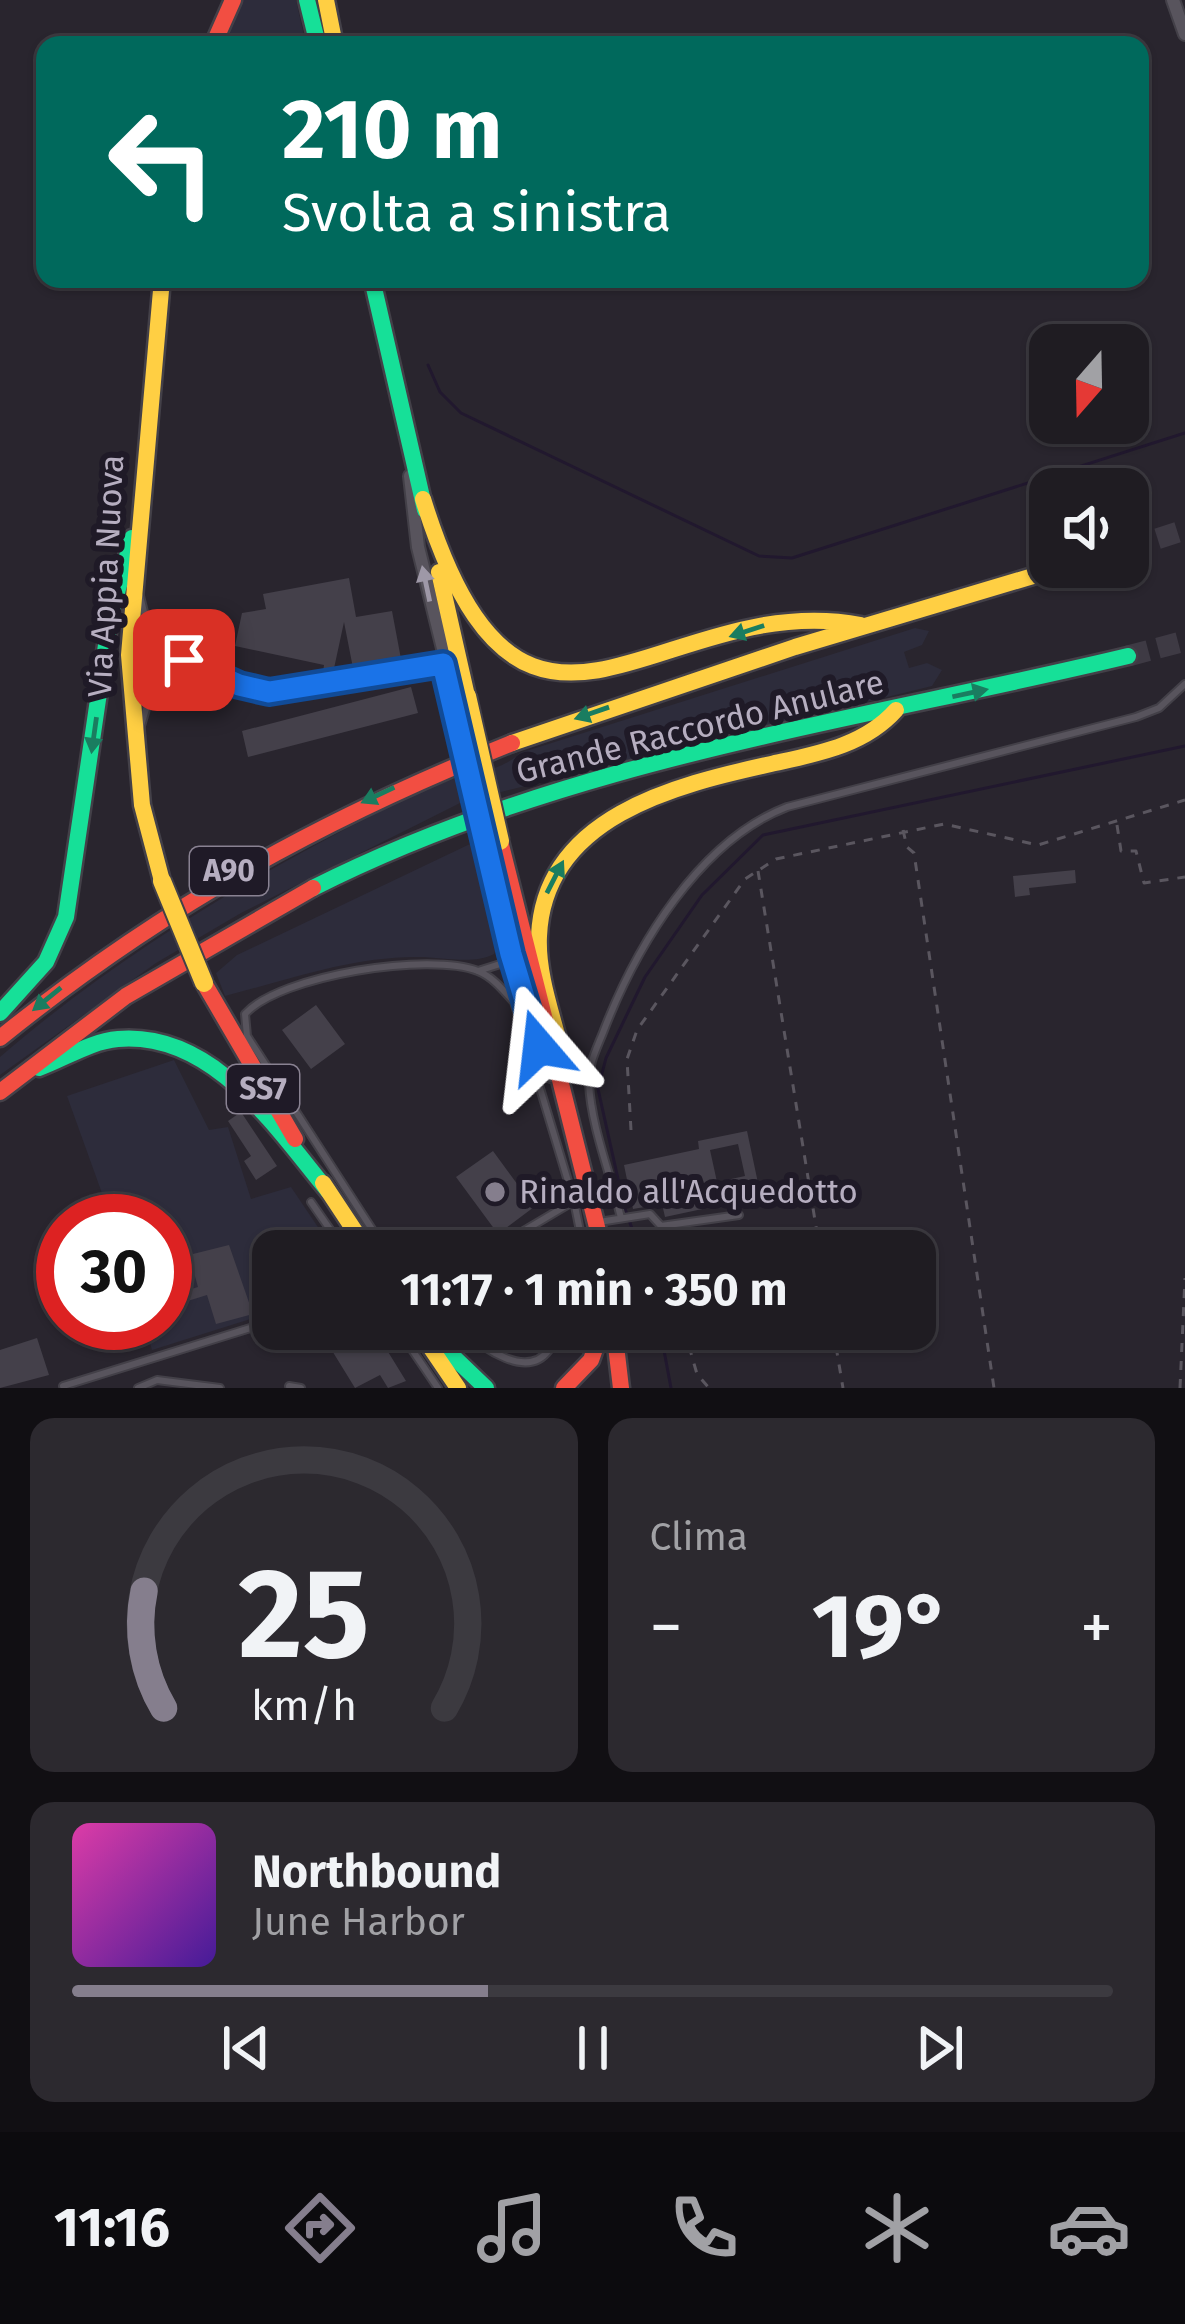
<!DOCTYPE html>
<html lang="it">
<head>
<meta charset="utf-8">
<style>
  :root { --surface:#1f1c22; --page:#2c292f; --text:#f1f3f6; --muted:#a1a1a5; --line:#3c3a40; --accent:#857e8d }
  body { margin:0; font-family:"Fira Sans",sans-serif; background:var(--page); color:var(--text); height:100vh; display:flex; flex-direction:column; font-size:45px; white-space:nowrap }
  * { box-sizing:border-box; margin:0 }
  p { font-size:39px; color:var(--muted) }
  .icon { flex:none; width:66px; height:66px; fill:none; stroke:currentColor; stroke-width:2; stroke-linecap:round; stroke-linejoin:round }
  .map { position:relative; height:1388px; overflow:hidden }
  .panel { display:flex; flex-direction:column; gap:30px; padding:30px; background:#110f13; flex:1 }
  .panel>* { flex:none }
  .hud { position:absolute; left:36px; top:36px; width:1113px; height:252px; border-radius:24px; box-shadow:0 3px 9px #0004,0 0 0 3px var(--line); background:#00695c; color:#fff; overflow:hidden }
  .needle { width:78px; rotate:200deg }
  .tools { position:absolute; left:1029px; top:324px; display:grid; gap:24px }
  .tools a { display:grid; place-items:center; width:120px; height:120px; border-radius:24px; background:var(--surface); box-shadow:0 3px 9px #0004,0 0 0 3px var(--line); font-size:60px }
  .speed { position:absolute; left:36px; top:1194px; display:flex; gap:24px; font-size:60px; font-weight:700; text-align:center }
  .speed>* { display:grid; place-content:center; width:156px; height:156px; border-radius:50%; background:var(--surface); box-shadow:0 3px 9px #0004,0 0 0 3px var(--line); line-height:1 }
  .speed .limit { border:18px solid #d22; background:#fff; color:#111 }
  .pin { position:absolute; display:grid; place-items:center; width:102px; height:102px; color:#fff; margin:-51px; border-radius:24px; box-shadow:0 6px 18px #0006 }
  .me { position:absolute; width:132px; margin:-66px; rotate:343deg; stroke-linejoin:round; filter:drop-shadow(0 0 9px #0008) }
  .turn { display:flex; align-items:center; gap:42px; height:252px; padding:0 48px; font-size:54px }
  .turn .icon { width:156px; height:156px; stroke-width:2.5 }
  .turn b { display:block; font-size:84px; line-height:102px }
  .big { font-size:90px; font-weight:700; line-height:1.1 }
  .panel .widget { flex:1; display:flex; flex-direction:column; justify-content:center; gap:18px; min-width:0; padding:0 42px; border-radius:24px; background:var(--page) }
  .panel .dial { align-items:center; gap:0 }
  .dial svg { height:312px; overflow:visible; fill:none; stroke:var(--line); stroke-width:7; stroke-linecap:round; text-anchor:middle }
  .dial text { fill:var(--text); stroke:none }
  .song { display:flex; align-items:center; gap:36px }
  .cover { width:144px; height:144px; border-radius:18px; background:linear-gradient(135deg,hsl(320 70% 55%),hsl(260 70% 35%)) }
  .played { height:12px; border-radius:6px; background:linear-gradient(90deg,var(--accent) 40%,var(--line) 40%) }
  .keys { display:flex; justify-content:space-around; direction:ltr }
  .heat { display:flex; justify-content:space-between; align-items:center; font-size:66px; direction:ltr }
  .panel .tiles { flex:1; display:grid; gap:30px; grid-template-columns:1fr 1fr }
  .widget:last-child { grid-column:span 2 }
  .trip { position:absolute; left:252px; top:1230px; width:684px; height:120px; border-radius:24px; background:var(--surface); box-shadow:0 3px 9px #0004,0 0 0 3px var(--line); font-weight:700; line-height:120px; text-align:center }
  .tabs { display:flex; height:192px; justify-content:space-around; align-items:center; background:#0c0b0e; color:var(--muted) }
  .tabs .icon { width:84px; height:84px }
  .tabs .selected { color:var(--accent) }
  .tabs b { font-size:54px; color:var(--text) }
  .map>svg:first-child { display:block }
  .green { fill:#2d2c3b }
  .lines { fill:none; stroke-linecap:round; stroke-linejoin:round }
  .stream { stroke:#21182e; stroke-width:3 }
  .building { fill:#44404a; fill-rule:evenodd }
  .highway-tunnel { stroke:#3e3a44; stroke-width:21; stroke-dasharray:21 10; stroke-linecap:butt }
  .lane-casing { stroke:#434048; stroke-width:10 }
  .street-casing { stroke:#434048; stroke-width:16 }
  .fast-casing { stroke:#434048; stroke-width:21 }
  .slow-casing { stroke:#434048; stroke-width:21 }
  .jam-casing { stroke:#434048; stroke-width:21 }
  .path { stroke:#5a565f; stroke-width:3; stroke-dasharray:9 9; stroke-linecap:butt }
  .lane { stroke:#58545d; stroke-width:6 }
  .street { stroke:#58545d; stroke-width:12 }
  .fast { stroke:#16e098; stroke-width:16 }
  .slow { stroke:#ffcf43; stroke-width:16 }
  .jam { stroke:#f24e42; stroke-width:16 }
  .street-bridge-casing { stroke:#434048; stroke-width:16; stroke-linecap:butt }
  .slow-bridge-casing { stroke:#434048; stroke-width:22; stroke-linecap:butt }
  .street-bridge { stroke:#58545d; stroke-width:12 }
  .slow-bridge { stroke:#ffcf43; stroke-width:18 }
  .oneway { fill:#9e98a7 }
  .oneway2 { fill:#1a7d60 }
  .route-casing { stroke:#114b97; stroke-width:30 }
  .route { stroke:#1a73e8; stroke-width:21 }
  .poi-dot { fill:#857e8d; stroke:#1f1a27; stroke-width:4.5 }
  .labels { text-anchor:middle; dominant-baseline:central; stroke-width:12; stroke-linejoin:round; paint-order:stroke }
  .shield { fill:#1f1a27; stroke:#898292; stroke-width:3 }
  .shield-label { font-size:30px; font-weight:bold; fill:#b6aec0 }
  .street-label { font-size:33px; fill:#b6aec0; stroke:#1f1a27 }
  .poi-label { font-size:33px; fill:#b6aec0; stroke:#1f1a27; text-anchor:start }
</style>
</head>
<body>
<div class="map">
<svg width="1185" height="1388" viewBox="0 0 1185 1388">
  <rect width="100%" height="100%" fill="#29252e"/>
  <path class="green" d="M243,0h53l10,45h-83z
    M915,628l14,3 -7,14 -18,7 5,16 18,-5 15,7 -10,16 -468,115 -223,112 -85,50 -156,112v-18c112,-97 238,-173 369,-240 27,-14 56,-28 84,-38 25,-8 48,-8 67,-26z
    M470,844l11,2c10,21 26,89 13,108 -20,11 -52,3 -75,3 -65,-1 -132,23 -194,39l-9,-23 21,-18z
    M174,1060l35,70 19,-3 23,72 40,-12 43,64h-61v61l-121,38 -8,-27h21v-102h-53l-45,-125z"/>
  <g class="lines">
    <path class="stream" d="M428,365l12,27 21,21 298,143 33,2 393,-125
      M640,1251l-16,-45 -26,-117 8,-31 39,-81 57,-82 61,-60 422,-89
      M660,1329l11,59"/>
  </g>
  <path class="building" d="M349,578l7,39 36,-6 9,48 -48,9 -9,-46 -11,51 -10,-1 1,-7 -89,-19 7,-33 24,-4 -3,-15z
    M411,687l7,26 -170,44 -6,-26z
    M1075,870l1,13 -47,5 1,7 -15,2 -2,-21z
    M316,1005l29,39 -34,25 -29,-39z
    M241,1112l36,54 -21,14 -12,-19 7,-5 -23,-35z
    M747,1131l11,52 -54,11 3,14 -42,9 -3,-13 -29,5 -9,-44 75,-16 -1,-8zM738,1144l7,32 -28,6 -7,-32z
    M493,1151l41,56 -36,27 -42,-57z
    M229,1245l24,69 -37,10 -9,-29 -42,13v-11l33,-10 -9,-32z
    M333,1329h41l32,52 -18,7 -8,-13 -25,13 -32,-52z
    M37,1338l12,37 -49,13v-38z"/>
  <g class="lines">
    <path class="highway-tunnel" d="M1128,548l57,-18
      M1128,656l57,-15"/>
    <g class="lane-casing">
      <path id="lane" d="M140,596l9,36 14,13 98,46 182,-27
        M140,729l12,-40 32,-29
        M478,971l35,-11
        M516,977l-2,25 60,199 10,50
        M311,1202l34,49
        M621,1218c-10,-43 -30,-91 -32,-135 -1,-19 9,-37 15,-53 33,-85 95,-189 183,-223l349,-90 23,-9 26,-24
        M599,1222l51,-8 11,12 78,-11
        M386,1251l-139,-215 -2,-22c35,-39 185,-62 233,-43 15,6 26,20 36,31
        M490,1251l84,-50
        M398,1329l40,59
        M463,1329c20,19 64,51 86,21v-9l-14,-12
        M63,1386l210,-65
        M289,1386l12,2
        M138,1388l19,-8 63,8"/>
    </g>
    <g class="street-casing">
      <path id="street" d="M1173,0l12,34
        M410,476l8,71 37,150
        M489,843l24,117 38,116"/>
    </g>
    <g class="fast-casing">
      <path id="fast" d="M307,0l11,45
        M372,279l53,231
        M313,888c255,-129 540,-166 815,-232
        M0,1013l46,-51 20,-45 44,-299 22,-80
        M39,1068c25,-9 52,-27 79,-29 95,-8 157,88 210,152
        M422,1336l15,5 49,47"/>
    </g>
    <g class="slow-casing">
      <path id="slow" d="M326,0l9,45
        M162,279l-33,376 13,150 20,76
        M423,499c101,324 234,88 438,126
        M439,572l28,124
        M512,743l283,-96 268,-80
        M556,1071l6,-17c-9,-38 -25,-79 -23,-118 5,-119 136,-151 232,-172 45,-10 93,-18 125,-54
        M323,1183l45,68
        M424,1338l34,50"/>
    </g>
    <g class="jam-casing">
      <path id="jam" d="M213,45l20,-45
        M500,841l103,410
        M204,983l91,156
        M0,1038c161,-130 320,-218 512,-295
        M0,1092l126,-96 187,-108
        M614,1329l7,59
        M564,1388l27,-28 11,-31"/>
    </g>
    <path class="path" d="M1117,825l4,26h15l8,32 41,-6
      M903,830l4,17 7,6 80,535
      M758,871l62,380
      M631,1130l-4,-71 10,-29 108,-151 31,-20 168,-35 94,21 147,-45
      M656,1233l5,18
      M684,1329l13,45 12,14
      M833,1329l10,59
      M1180,1388l5,-110"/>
    <use href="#lane" class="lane"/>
    <use href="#street" class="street"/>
    <use href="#fast" class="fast"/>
    <use href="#slow" class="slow"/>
    <use href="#jam" class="jam"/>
    <g class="street-bridge-casing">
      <path id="street-bridge" d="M455,697l34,146"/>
    </g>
    <g class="slow-bridge-casing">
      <path id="slow-bridge" d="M467,696l33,145
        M162,881l42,102"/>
    </g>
    <use href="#street-bridge" class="street-bridge"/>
    <use href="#slow-bridge" class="slow-bridge"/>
  </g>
  <defs><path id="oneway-solid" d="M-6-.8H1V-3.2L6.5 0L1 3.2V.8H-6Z" transform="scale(3)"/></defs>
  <use class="oneway" href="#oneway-solid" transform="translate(426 584) rotate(-102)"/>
  <g class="oneway2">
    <use href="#oneway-solid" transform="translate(747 631) rotate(162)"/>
    <use href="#oneway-solid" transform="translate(970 693) rotate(-12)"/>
    <use href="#oneway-solid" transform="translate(592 713) rotate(161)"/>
    <use href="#oneway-solid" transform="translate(94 735) rotate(98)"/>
    <use href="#oneway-solid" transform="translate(378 795) rotate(155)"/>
    <use href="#oneway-solid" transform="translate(555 877) rotate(-63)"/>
    <use href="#oneway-solid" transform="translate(47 999) rotate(141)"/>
  </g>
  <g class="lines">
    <g class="route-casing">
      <path id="route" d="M184,660l55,25 30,7 174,-28 68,290 28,93"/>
    </g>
    <use href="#route" class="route"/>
  </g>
  <circle class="poi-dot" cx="495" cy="1192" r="12"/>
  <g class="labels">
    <g class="shield">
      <rect x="190" y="847" width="78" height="48" rx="9"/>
      <rect x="227" y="1065" width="72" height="48" rx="9"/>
    </g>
    <g class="shield-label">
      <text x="229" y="871">A90</text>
      <text x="263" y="1089">SS7</text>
    </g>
    <g class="street-label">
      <text transform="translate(106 576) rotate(-87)">Via Appia Nuova</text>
      <text transform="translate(700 727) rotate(-14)">Grande Raccordo Anulare</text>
    </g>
    <g class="poi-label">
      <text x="519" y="1192">Rinaldo all'Acquedotto</text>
    </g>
  </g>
</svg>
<div class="tools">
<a><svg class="needle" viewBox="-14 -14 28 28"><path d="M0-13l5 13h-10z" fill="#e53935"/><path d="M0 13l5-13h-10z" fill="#a1a1a5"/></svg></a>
<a><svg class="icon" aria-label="sound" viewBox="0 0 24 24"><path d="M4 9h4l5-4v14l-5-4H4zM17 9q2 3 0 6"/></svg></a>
</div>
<div class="speed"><div class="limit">30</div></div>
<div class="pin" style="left:184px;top:660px;background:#d93025"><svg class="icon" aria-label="arrive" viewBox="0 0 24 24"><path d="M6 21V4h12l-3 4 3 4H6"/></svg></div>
<svg class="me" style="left:539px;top:1047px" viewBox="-20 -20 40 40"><path d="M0-17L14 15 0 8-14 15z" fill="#1a73e8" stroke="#fff" stroke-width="4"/></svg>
<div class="trip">11:17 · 1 min · 350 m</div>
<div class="hud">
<div class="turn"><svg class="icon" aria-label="left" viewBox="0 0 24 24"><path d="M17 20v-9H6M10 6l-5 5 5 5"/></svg><div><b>210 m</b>Svolta a sinistra</div></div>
</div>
</div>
<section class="panel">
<div class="tiles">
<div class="widget dial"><svg viewBox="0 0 100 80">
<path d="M14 69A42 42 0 1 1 86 69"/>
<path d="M14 69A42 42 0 0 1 9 39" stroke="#857e8d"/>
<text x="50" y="56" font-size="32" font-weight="700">25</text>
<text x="50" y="72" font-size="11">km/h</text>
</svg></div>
<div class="widget"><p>Clima</p>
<div class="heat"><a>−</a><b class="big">19°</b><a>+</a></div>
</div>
<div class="widget">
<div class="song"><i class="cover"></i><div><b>Northbound</b><p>June Harbor</p></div></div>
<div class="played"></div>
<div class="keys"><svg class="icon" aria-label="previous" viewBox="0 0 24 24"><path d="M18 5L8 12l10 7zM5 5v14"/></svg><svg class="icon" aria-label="pause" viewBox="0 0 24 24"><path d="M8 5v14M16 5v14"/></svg><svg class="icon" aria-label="next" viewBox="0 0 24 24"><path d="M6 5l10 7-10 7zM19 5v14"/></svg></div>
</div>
</div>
</section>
<nav class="tabs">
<b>11:16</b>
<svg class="icon selected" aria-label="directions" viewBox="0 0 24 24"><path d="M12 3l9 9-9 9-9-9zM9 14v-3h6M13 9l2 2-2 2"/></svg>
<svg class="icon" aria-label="music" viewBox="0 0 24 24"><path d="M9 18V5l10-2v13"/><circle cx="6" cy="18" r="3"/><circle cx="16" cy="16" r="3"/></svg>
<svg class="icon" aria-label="phone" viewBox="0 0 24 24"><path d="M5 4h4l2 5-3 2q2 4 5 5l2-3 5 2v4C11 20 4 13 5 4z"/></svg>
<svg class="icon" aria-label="climate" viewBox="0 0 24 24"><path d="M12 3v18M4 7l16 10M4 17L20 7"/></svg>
<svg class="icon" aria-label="car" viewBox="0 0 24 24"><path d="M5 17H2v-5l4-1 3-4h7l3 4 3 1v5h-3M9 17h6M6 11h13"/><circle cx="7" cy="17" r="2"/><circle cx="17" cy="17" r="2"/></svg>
</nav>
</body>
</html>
